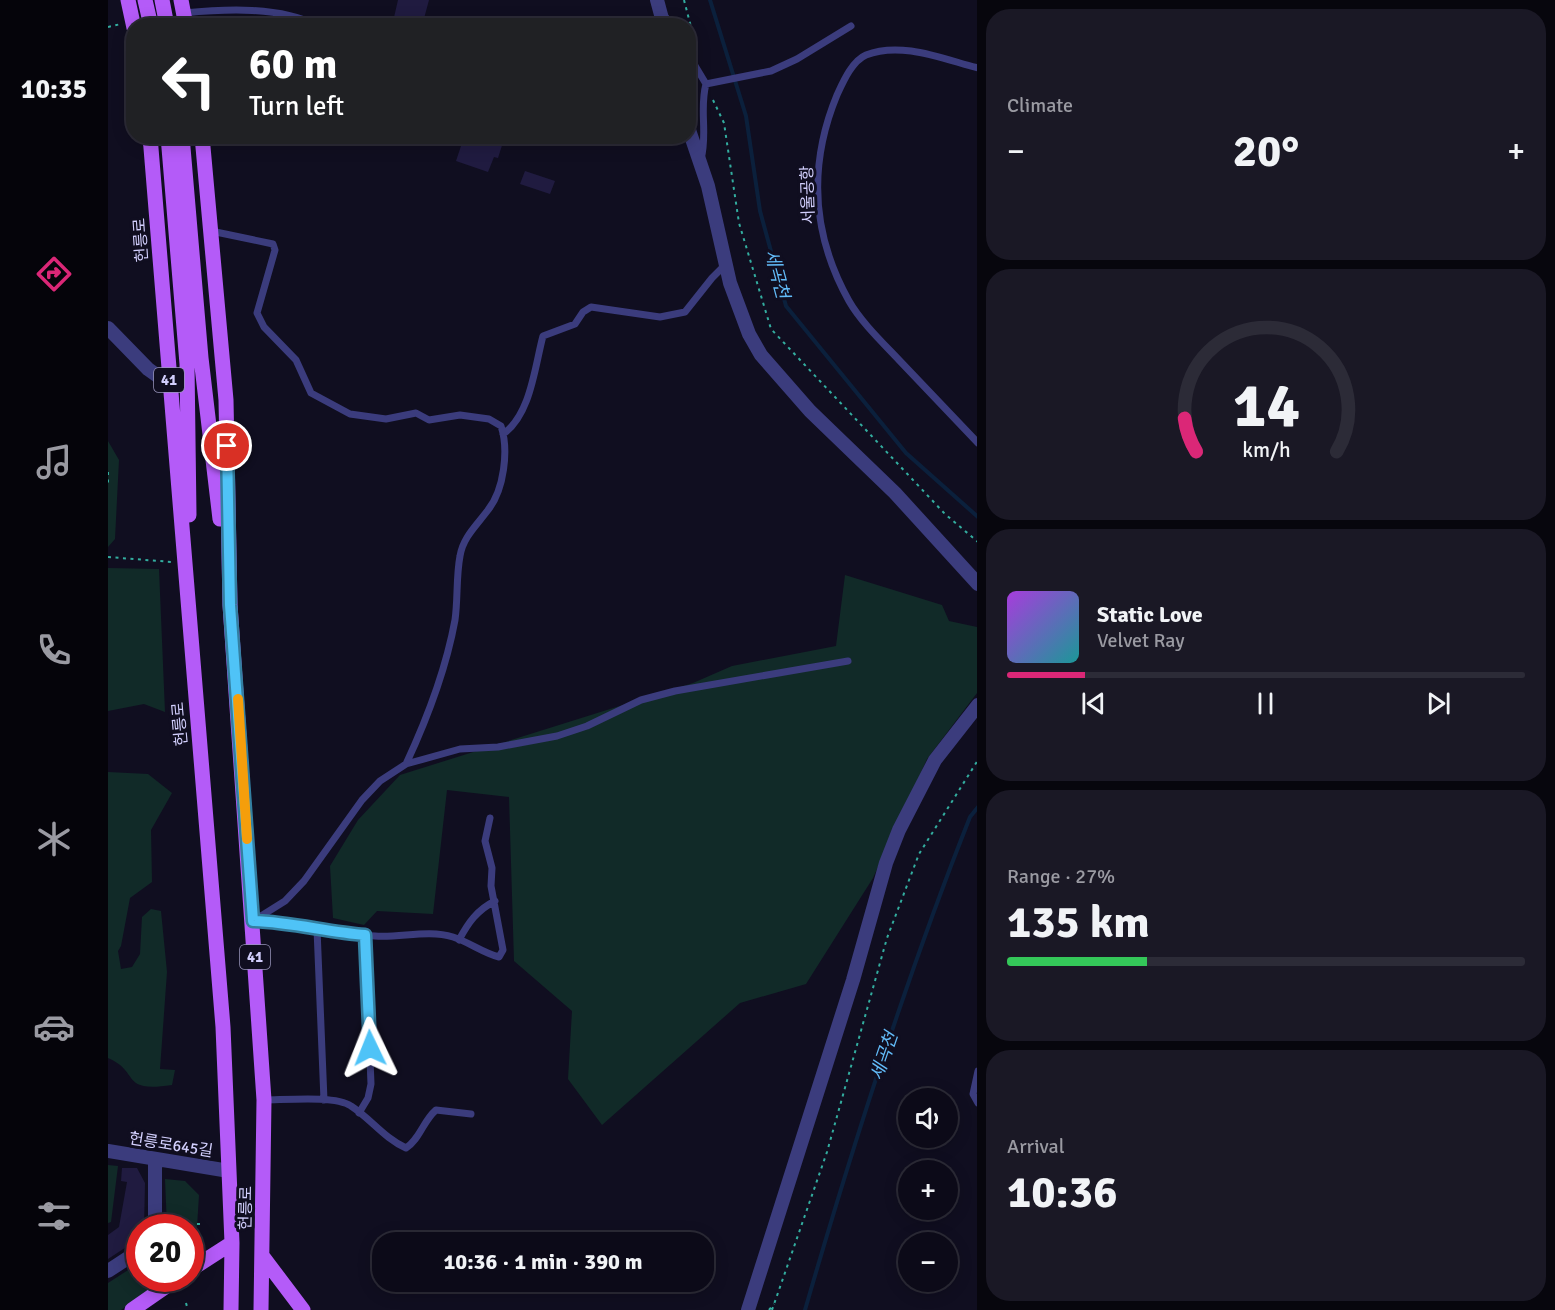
<!DOCTYPE html>
<html lang="en">
<head>
<meta charset="utf-8">
<style>
  :root { --surface:#0c0a18; --page:#1a1825; --text:#f1f3f6; --muted:#9a9aa2; --line:#2c2b37; --accent:#db2777 }
  body { margin:0; font-family:Signika,"Noto Sans KR",sans-serif; background:var(--page); color:var(--text); height:100vh; display:flex; flex-direction:column; font-size:22px; white-space:nowrap }
  * { box-sizing:border-box; margin:0 }
  p { font-size:20px; color:var(--muted) }
  .icon { flex:none; width:33px; height:33px; fill:none; stroke:currentColor; stroke-width:2; stroke-linecap:round; stroke-linejoin:round }
  .map { position:relative; flex:1; overflow:hidden }
  .side { display:flex; flex-direction:column; gap:9px; padding:9px; background:#07060d; width:578px }
  .side>* { flex:none }
  .top-card { position:absolute; left:18px; top:18px; width:570px; height:126px; border-radius:24px; box-shadow:0 3px 15px #0003,0 0 0 2px var(--line); background:#202124; color:#fff; overflow:hidden }
  .controls { position:absolute; left:790px; top:1088px; display:grid; gap:12px }
  .controls a { display:grid; place-items:center; width:60px; height:60px; border-radius:50%; background:var(--surface); box-shadow:0 3px 15px #0003,0 0 0 2px var(--line); font-size:30px }
  .speed { position:absolute; left:18px; top:1214px; display:flex; gap:12px; font-size:30px; font-weight:700; text-align:center }
  .speed>* { display:grid; place-content:center; width:78px; height:78px; border-radius:50%; background:var(--surface); box-shadow:0 3px 15px #0003,0 0 0 2px var(--line); line-height:1 }
  .speed .limit { border:9px solid #d22; background:#fff; color:#111 }
  .pin { position:absolute; display:grid; place-items:center; width:51px; height:51px; color:#fff; margin:-26px; border:3px solid #fff; border-radius:50%; box-shadow:0 2px 6px #0007 }
  .me { position:absolute; width:66px; margin:-33px; rotate:358deg; stroke-linejoin:round; filter:drop-shadow(0 0 4px #0008) }
  .turn { display:flex; align-items:center; gap:21px; height:126px; padding:0 24px; font-size:27px }
  .turn .icon { width:78px; height:78px; stroke-width:2.5 }
  .turn b { display:block; font-size:42px; line-height:51px }
  .big { font-size:45px; font-weight:700; line-height:1.1 }
  .side .tile { flex:1; display:flex; flex-direction:column; justify-content:center; gap:9px; min-width:0; padding:0 21px; border-radius:24px; background:var(--page) }
  .side .dial { align-items:center; gap:0 }
  .dial svg { height:156px; overflow:visible; fill:none; stroke:var(--line); stroke-width:7; stroke-linecap:round; text-anchor:middle }
  .dial text { fill:var(--text); stroke:none }
  .song { display:flex; align-items:center; gap:18px }
  .cover { width:72px; height:72px; border-radius:9px; background:linear-gradient(135deg,hsl(280 70% 55%),hsl(180 70% 35%)) }
  .played { height:6px; border-radius:3px; background:linear-gradient(90deg,var(--accent) 15%,var(--line) 15%) }
  .keys { display:flex; justify-content:space-around; direction:ltr }
  .heat { display:flex; justify-content:space-between; align-items:center; font-size:33px; direction:ltr }
  .charge { height:9px; border-radius:4px; background:linear-gradient(90deg,#34c759 27%,var(--line) 0) }
  .trip { position:absolute; left:264px; top:1232px; width:342px; height:60px; border-radius:24px; background:var(--surface); box-shadow:0 3px 15px #0003,0 0 0 2px var(--line); font-weight:700; line-height:60px; text-align:center }
  main { display:flex; flex:1; min-height:0 }
  .menu { display:flex; flex-direction:column; width:108px; justify-content:space-around; align-items:center; background:#05040a; color:var(--muted) }
  .menu .icon { width:42px; height:42px }
  .menu .selected { color:var(--accent) }
  .menu b { font-size:27px; color:var(--text) }
  .map>svg:first-child { display:block }
  .green { fill:#112a28 }
  .lines { fill:none; stroke-linecap:round; stroke-linejoin:round }
  .stream { stroke:#0b203c; stroke-width:4 }
  .building { fill:#201b40 }
  .path { stroke:#33ad9f; stroke-width:2; stroke-dasharray:3 4.5; stroke-linecap:butt }
  .lane { stroke:#3b3c7d; stroke-width:7 }
  .street { stroke:#3b3c7d; stroke-width:14 }
  .primary { stroke:#b45bf8; stroke-width:15 }
  .route-casing { stroke:#337fa1; stroke-width:15 }
  .route { stroke:#4fc3f7; stroke-width:10 }
  .slow { stroke:#f59e0b; stroke-width:10 }
  .labels { text-anchor:middle; dominant-baseline:central; stroke-width:6; stroke-linejoin:round; paint-order:stroke }
  .shield { fill:#100e20; stroke:#9895bb; stroke-width:1.5 }
  .shield-label { font-size:15px; font-weight:bold; fill:#d2cffd }
  .street-label { font-size:16px; fill:#d2cffd; stroke:#100e20 }
  .water-label { font-size:18px; font-style:italic; fill:#62bbf8; stroke:#100e20 }
</style>
</head>
<body>
<main>
<nav class="menu">
<b>10:35</b>
<svg class="icon selected" aria-label="directions" viewBox="0 0 24 24"><path d="M12 3l9 9-9 9-9-9zM9 14v-3h6M13 9l2 2-2 2"/></svg>
<svg class="icon" aria-label="music" viewBox="0 0 24 24"><path d="M9 18V5l10-2v13"/><circle cx="6" cy="18" r="3"/><circle cx="16" cy="16" r="3"/></svg>
<svg class="icon" aria-label="phone" viewBox="0 0 24 24"><path d="M5 4h4l2 5-3 2q2 4 5 5l2-3 5 2v4C11 20 4 13 5 4z"/></svg>
<svg class="icon" aria-label="climate" viewBox="0 0 24 24"><path d="M12 3v18M4 7l16 10M4 17L20 7"/></svg>
<svg class="icon" aria-label="car" viewBox="0 0 24 24"><path d="M5 17H2v-5l4-1 3-4h7l3 4 3 1v5h-3M9 17h6M6 11h13"/><circle cx="7" cy="17" r="2"/><circle cx="17" cy="17" r="2"/></svg>
<svg class="icon" aria-label="filters" viewBox="0 0 24 24"><path d="M4 7h16M4 17h16"/><circle cx="9" cy="7" r="2"/><circle cx="15" cy="17" r="2"/></svg>
</nav>
<div class="map">
<svg width="870" height="1310" viewBox="0 0 870 1310">
  <rect width="100%" height="100%" fill="#100e20"/>
  <path class="green" d="M0,441l11,19 -4,79 -7,8z
    M0,568l51,1 6,143 -21,-8 -36,7z
    M737,575l97,30 7,16 28,6v66l-50,66 -54,119 -67,106 -66,19 -138,122 -34,-46 4,-68 -58,-50 -5,-164 -62,-7 -14,124 -56,-3 -13,14 -31,-7 -3,-52 28,-46 42,-45 293,-92 39,-17 104,-20z
    M0,772l40,2 24,19 -21,37 1,52 -22,16 -9,48 -3,5 3,18 11,-2 8,-13 2,-37 9,-8 10,2 6,61 -7,97 15,1 -3,15c-53,8 -31,-13 -64,-27z
    M0,1165l10,1 -7,56 -3,1z
    M57,1179l20,2 14,14 -4,64 -4,3 -1,-35h-23z
    M31,1263l1,15h27l-46,32h-13v-27z"/>
  <g class="lines">
    <path class="stream" d="M602,0l36,116 14,95 26,95 120,147 72,64
      M697,1310c48,-166 101,-332 165,-493l8,-10"/>
  </g>
  <path class="building" d="M290,0h31l-7,26h-30z
    M329,136h68l-7,22 -4,-1 -6,15 -32,-11 5,-15z
    M417,171l30,10 -5,13 -30,-10z
    M14,1168h15l8,15 -1,44h-4v11l-32,21v-24l11,-8 8,-45 -6,-1z"/>
  <g class="lines">
    <path class="path" d="M576,0l13,50
      M0,27l13,-3
      M605,100l11,23 15,100 32,106 174,185 33,28
      M0,472v12
      M0,557l64,5
      M59,1224h35
      M78,1303l2,7
      M661,1310l5,-6
      M664,1310l55,-158 60,-214 32,-84 59,-94"/>
    <path class="lane" d="M76,13c41,-4 96,-7 134,13
      M555,14l10,12
      M580,54l18,30c-7,25 2,50 -5,75
      M870,68c-35,-9 -77,-27 -112,-13 -14,6 -23,27 -29,40 -29,70 -25,140 12,206 12,21 33,41 50,59 26,27 52,55 79,83
      M598,84l65,-13 26,-12 54,-33
      M103,231l62,13 2,6 -18,63 7,14 32,33 15,33 39,21 36,5 30,-6 13,7 31,-5 29,4 12,7c8,24 3,64 -13,84 -11,15 -25,27 -28,46 -4,21 -2,43 -5,64 -9,49 -28,99 -49,144
      M395,434c28,-19 32,-69 40,-98l32,-12 8,-12 8,-5 69,10 25,-5 27,-34 14,-14
      M145,921l32,-20 19,-20 58,-81 18,-19 26,-17 54,-15 38,-2 59,-11 30,-10 54,-26 34,-9 173,-30
      M145,921c42,1 81,12 122,15 26,2 53,-7 78,1 16,5 30,16 46,20l4,-7 -12,-64 1,-18 -7,-27 5,-23
      M209,929l7,171
      M351,940c9,-17 18,-30 36,-39
      M870,1071l-5,23 5,9
      M156,1100c20,0 72,-5 87,6 20,13 33,32 55,42 14,-9 17,-27 30,-38l35,4
      M251,1113l9,-15 3,-14 -6,-149"/>
    <path class="street" d="M549,0l7,26
      M580,127l20,59 22,97 19,51 12,21 49,56 85,82 83,91
      M0,328l40,41 21,15
      M0,1151l121,20
      M47,1227v-67
      M0,1271l32,-21
      M640,1310l105,-330 33,-117 13,-33 36,-70 43,-55"/>
    <path class="primary" d="M20,0l6,28
      M37,0l6,26
      M54,0l5,26
      M73,0l5,26
      M42,136l73,891 9,216 -1,67
      M60,136l19,228 2,151
      M74,136l19,222 19,161
      M94,136l24,264 4,205 34,495 -3,210
      M155,1257l40,53
      M82,1270l42,-27
      M24,1310l46,-32"/>
  </g>
  <g class="lines">
    <g class="route-casing">
      <path id="route" d="M119,446l3,159 23,316c38,1 74,11 112,14l5,113"/>
    </g>
    <use href="#route" class="route"/>
    <path class="slow" d="M130,699l9,140"/>
  </g>
  <g class="labels">
    <g class="shield">
      <rect x="46" y="368" width="30" height="24" rx="4.5"/>
      <rect x="132" y="945" width="30" height="24" rx="4.5"/>
    </g>
    <g class="shield-label">
      <text x="61" y="380">41</text>
      <text x="147" y="957">41</text>
    </g>
    <g class="street-label">
      <text transform="translate(700 195) rotate(-92)">서울공항</text>
      <text transform="translate(33 240) rotate(-94)">헌릉로</text>
      <text transform="translate(72 724) rotate(-95)">헌릉로</text>
      <text transform="translate(63 1145) rotate(9)">헌릉로645길</text>
      <text transform="translate(138 1208) rotate(-89)">헌릉로</text>
    </g>
    <g class="water-label">
      <text transform="translate(669 274) rotate(75)">세곡천</text>
      <text transform="translate(776 1056) rotate(-71)">세곡천</text>
    </g>
  </g>
</svg>
<div class="controls">
<a><svg class="icon" aria-label="sound" viewBox="0 0 24 24"><path d="M4 9h4l5-4v14l-5-4H4zM17 9q2 3 0 6"/></svg></a>
<a>+</a>
<a>−</a>
</div>
<div class="speed"><div class="limit">20</div></div>
<div class="pin" style="left:119px;top:446px;background:#d93025"><svg class="icon" aria-label="arrive" viewBox="0 0 24 24"><path d="M6 21V4h12l-3 4 3 4H6"/></svg></div>
<svg class="me" style="left:262px;top:1048px" viewBox="-20 -20 40 40"><path d="M0-17L14 15 0 8-14 15z" fill="#4fc3f7" stroke="#fff" stroke-width="4"/></svg>
<div class="trip">10:36 · 1 min · 390 m</div>
<div class="top-card">
<div class="turn"><svg class="icon" aria-label="left" viewBox="0 0 24 24"><path d="M17 20v-9H6M10 6l-5 5 5 5"/></svg><div><b>60 m</b>Turn left</div></div>
</div>
</div>
<section class="side">
<div class="tile"><p>Climate</p>
<div class="heat"><a>−</a><b class="big">20°</b><a>+</a></div>
</div>
<div class="tile dial"><svg viewBox="0 0 100 80">
<path d="M14 69A42 42 0 1 1 86 69"/>
<path d="M14 69A42 42 0 0 1 8 52" stroke="#db2777"/>
<text x="50" y="56" font-size="32" font-weight="700">14</text>
<text x="50" y="72" font-size="11">km/h</text>
</svg></div>
<div class="tile">
<div class="song"><i class="cover"></i><div><b>Static Love</b><p>Velvet Ray</p></div></div>
<div class="played"></div>
<div class="keys"><svg class="icon" aria-label="previous" viewBox="0 0 24 24"><path d="M18 5L8 12l10 7zM5 5v14"/></svg><svg class="icon" aria-label="pause" viewBox="0 0 24 24"><path d="M8 5v14M16 5v14"/></svg><svg class="icon" aria-label="next" viewBox="0 0 24 24"><path d="M6 5l10 7-10 7zM19 5v14"/></svg></div>
</div>
<div class="tile"><p>Range · 27%</p><b class="big">135 km</b><div class="charge"></div></div>
<div class="tile"><p>Arrival</p><b class="big">10:36</b></div>
</section>
</main>
</body>
</html>
